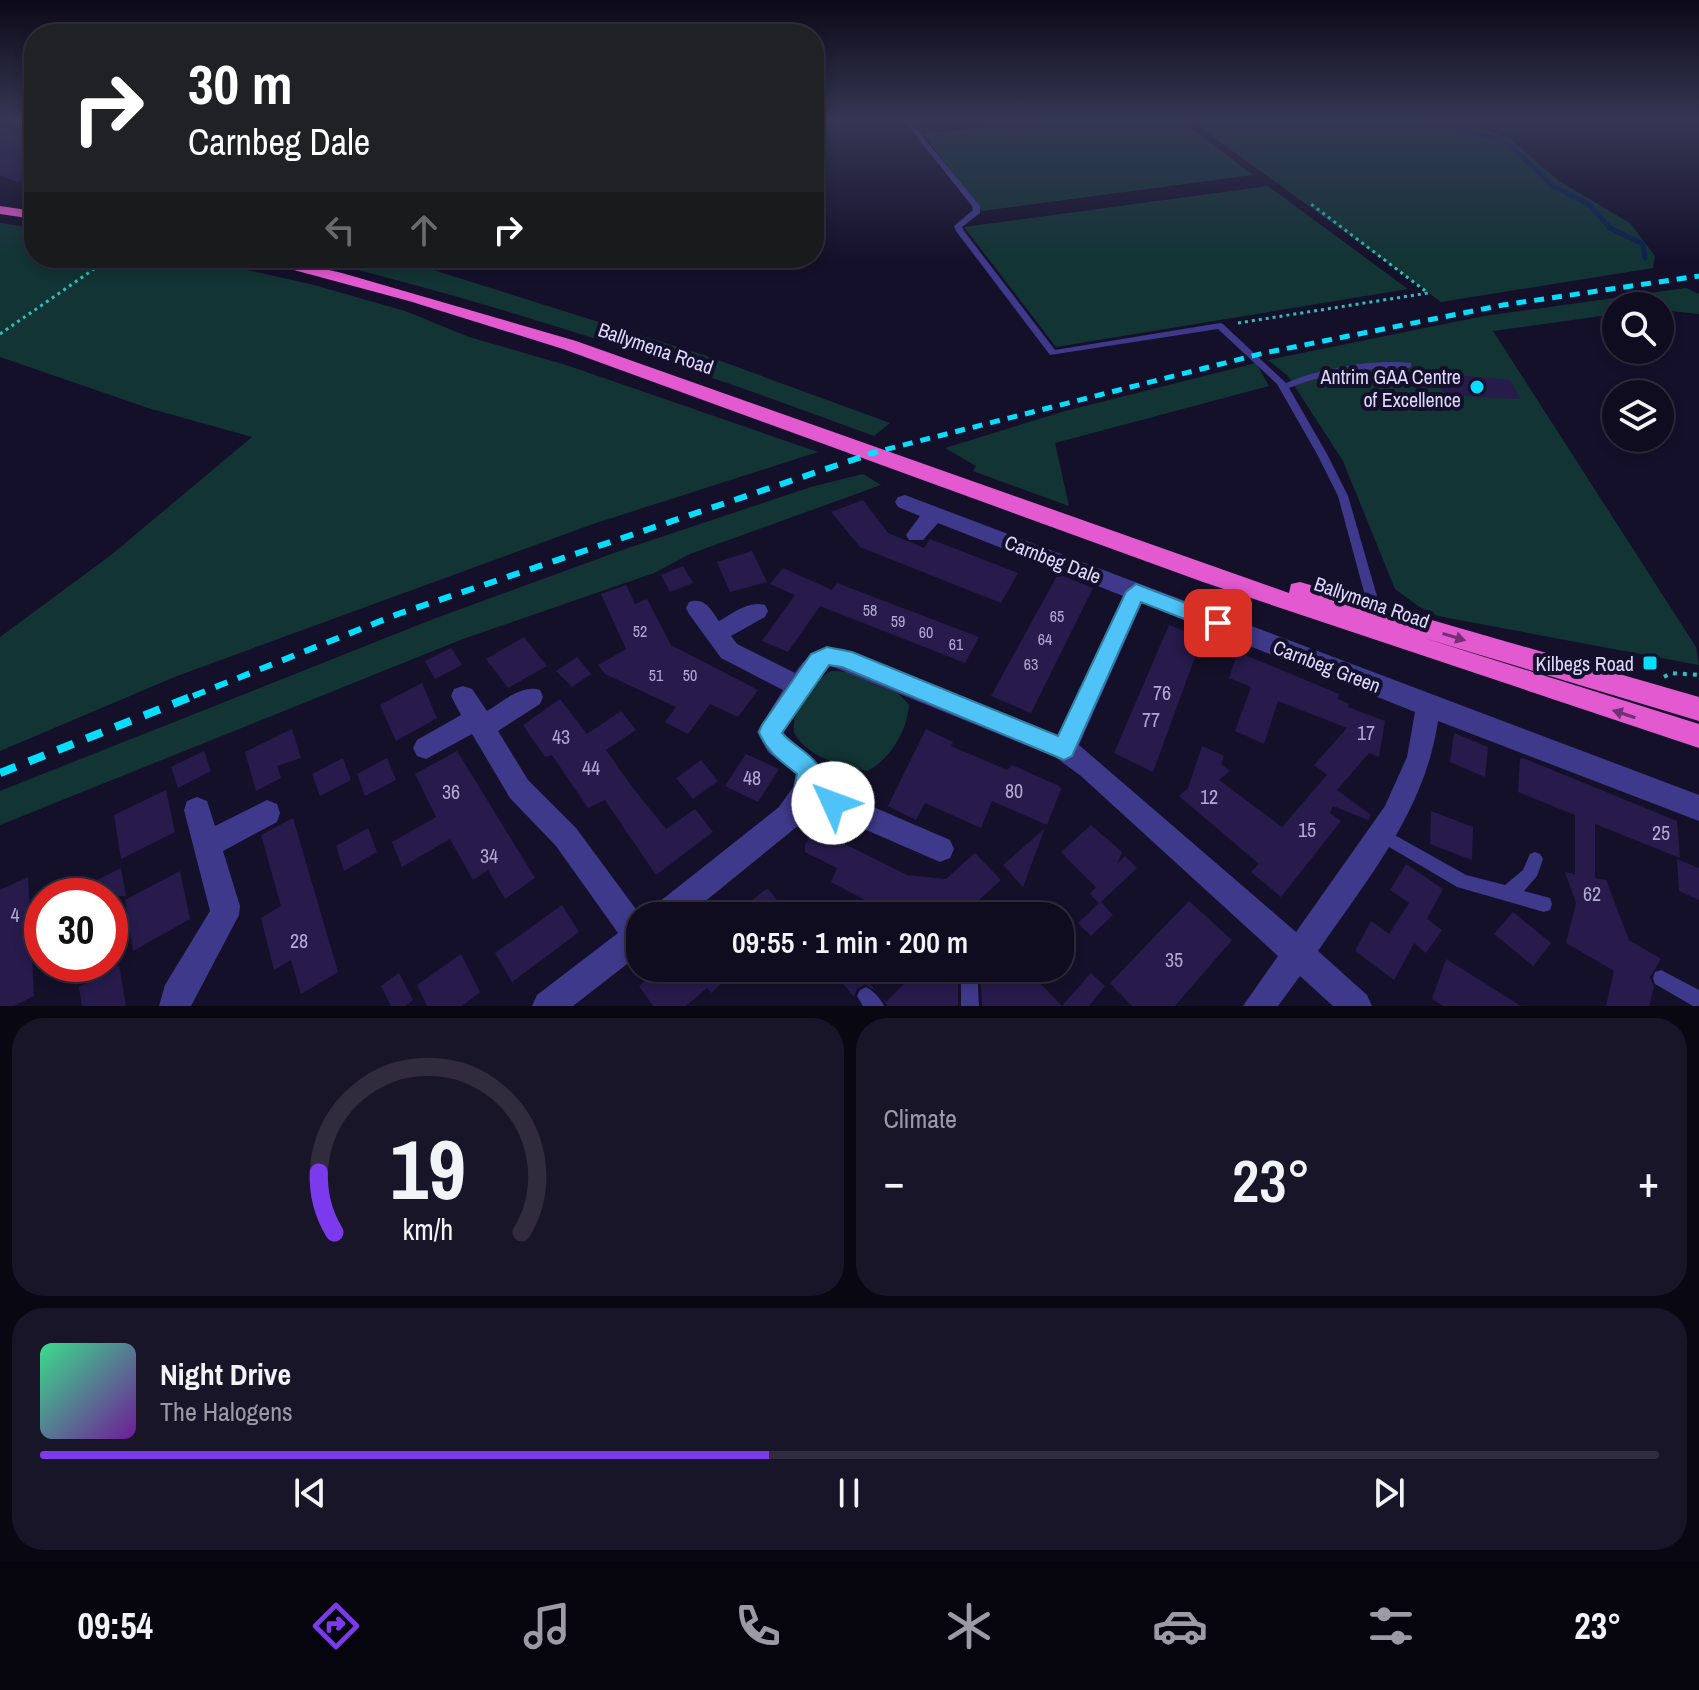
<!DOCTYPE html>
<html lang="en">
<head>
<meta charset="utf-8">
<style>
  :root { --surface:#100c20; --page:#191529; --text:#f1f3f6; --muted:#9c9ba5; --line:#302c3e; --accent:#7c3aed }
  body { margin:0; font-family:"Archivo Narrow",sans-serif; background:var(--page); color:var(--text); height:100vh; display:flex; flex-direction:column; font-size:30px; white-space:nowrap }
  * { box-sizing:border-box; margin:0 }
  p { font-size:26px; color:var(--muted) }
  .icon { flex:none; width:44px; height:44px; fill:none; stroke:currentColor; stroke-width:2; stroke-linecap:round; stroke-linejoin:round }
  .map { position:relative; height:1006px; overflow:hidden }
  .sheet { display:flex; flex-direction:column; gap:12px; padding:12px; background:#090712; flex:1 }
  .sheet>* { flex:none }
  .banner { position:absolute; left:24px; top:24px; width:800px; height:244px; border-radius:32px; box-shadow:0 4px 12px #0003,0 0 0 2px var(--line); background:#202124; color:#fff; overflow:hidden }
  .controls { position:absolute; left:1602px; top:292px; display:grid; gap:16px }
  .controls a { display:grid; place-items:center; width:72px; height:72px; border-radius:50%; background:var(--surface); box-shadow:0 4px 12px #0003,0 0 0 2px var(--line); font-size:40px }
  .speed { position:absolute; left:24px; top:878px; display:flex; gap:16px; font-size:40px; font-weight:700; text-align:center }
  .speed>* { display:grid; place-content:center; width:104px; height:104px; border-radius:50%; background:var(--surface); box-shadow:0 4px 12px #0003,0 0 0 2px var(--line); line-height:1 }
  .speed .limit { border:12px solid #d22; background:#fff; color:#111 }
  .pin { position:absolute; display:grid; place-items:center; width:68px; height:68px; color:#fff; margin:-34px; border-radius:16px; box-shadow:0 4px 12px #0006 }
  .me { position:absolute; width:88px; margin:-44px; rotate:313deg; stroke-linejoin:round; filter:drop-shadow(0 0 6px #0008) }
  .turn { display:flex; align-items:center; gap:28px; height:168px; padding:0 32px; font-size:36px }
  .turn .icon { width:104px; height:104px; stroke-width:2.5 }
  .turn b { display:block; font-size:56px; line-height:68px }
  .lanes { display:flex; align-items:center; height:76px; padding:0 32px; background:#0003; justify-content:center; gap:40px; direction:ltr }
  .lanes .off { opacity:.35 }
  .big { font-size:60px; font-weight:600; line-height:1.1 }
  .sheet .widget { flex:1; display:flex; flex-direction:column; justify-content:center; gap:12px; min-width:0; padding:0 28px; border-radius:32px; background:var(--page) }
  .sheet .dial { align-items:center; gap:0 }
  .dial svg { height:208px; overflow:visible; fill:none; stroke:var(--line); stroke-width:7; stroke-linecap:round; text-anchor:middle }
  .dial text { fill:var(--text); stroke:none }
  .song { display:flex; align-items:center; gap:24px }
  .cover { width:96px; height:96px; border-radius:12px; background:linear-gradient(135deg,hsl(150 70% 55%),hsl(280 70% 35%)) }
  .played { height:8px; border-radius:4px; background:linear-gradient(90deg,var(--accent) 45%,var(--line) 45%) }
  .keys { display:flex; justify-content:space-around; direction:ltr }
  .heat { display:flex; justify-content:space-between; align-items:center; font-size:44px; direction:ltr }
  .sheet .tiles { flex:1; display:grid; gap:12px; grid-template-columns:1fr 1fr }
  .widget:last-child { grid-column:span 2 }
  .trip { position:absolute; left:626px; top:902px; width:448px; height:80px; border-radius:32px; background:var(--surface); box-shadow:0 4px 12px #0003,0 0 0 2px var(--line); font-weight:600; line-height:80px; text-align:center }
  .tab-bar { display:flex; height:128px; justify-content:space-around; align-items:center; background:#06050d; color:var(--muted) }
  .tab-bar .icon { width:56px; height:56px }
  .tab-bar .current { color:var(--accent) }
  .tab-bar b { font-size:36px; color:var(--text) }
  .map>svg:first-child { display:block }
  .green { fill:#123434 }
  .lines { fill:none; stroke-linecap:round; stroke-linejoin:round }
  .stream { stroke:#0b224d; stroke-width:5 }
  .building { fill:#261b4b }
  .path-far1 { stroke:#2cbfba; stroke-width:3; stroke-dasharray:3 4; stroke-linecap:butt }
  .path { stroke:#2cbfba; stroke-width:4; stroke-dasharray:4 6; stroke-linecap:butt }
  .service { fill:#3e398a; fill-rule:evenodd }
  .minor { fill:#3e398a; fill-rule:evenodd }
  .trunk { fill:#e359d0; fill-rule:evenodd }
  .rail-far2 { stroke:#04dfff; stroke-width:5; stroke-dasharray:10 8; stroke-linecap:butt }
  .rail-far1 { stroke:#04dfff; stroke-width:6; stroke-dasharray:13 11; stroke-linecap:butt }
  .rail { stroke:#04dfff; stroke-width:8; stroke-dasharray:17 14; stroke-linecap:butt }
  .oneway { fill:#723175 }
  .route { fill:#4fc3f7; stroke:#337fa1; stroke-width:2 }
  .poi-dot { fill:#04dfff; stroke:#15102a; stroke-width:3 }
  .labels { text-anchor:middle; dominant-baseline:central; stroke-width:8; stroke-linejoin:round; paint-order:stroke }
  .number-label { font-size:16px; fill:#b0a9d2 }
  .street-label { font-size:20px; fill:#ded8ff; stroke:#15102a }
  .poi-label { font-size:20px; fill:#ded8ff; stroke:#15102a; text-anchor:end }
  .near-number-label { font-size:20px; fill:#b0a9d2 }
</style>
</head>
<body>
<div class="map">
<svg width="1699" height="1006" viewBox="0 0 1699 1006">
  <rect width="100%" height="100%" fill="#15102a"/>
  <path class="green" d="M1047,120h133l73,55 -271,36 -59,-77z
    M1190,120h269l51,19 49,42 71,42 25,33 -2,12 -212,34z
    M1268,186l140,103 -352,58 -92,-120z
    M0,223l34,5v30h160l120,27 91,26 64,26 97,28 252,87 -225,72 -416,152 -177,75v-114l111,-82 141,-118 -104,-29 -148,-51z
    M311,258h84l312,98 183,67 -16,13c-185,-69 -371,-131 -563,-178z
    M1686,288l13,6v20l-39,-4v-4h-44v8l-123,17 203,316 3,18 -261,-49 -20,-10 -23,-17 -52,-128 -55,-85 -20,-16 216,-44z
    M1256,363l13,23 -214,57 14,63 -96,-35 3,-5 -31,-18 120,-37z
    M863,474l18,11 -191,69 -36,19 -191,66 -463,186v-34l5,-2 431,-171 189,-69 186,-62z
    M831,671c25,-1 63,13 78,34 -2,26 -19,55 -42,66 -24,-4 -62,-15 -73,-39 -3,-21 19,-51 37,-61z"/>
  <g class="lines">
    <path class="stream" d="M1433,120l74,22 46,44 37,19 20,23 33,16 2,14"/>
  </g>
  <path class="building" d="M0,127l34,9v40l-17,6 -17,-7z
    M1457,375l53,5 10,19 -75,-4 -13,-19z
    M863,500l25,33 36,15 6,-9 88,34 -17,30 -141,-56 -29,-35z
    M752,551l15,31 -37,10 -13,-30z
    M683,566l10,17 -23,9 -9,-17z
    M783,568l49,22 5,-7 142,54 -14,26 -145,-57 -32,46 -26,-11 33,-46 -25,-11z
    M1058,574l35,14 -62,125 -40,-17z
    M626,585l9,19 12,-5 24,46 87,45 -20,27 -28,-13 -22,30 -23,-12 11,-15 -71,-33 -7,-9 28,-16 -25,-55z
    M1169,625l33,13 -49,134 -39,-19z
    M524,637l23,29 -39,22 -22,-29z
    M451,648l11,17 -27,14 -10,-18z
    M1238,652l101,42 -1,5 11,5 -1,3 37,14 -6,36 -10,-4 -32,37 34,25 -3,5 -35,-14 -3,7 11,8 -60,76 -30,-25 8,-8 -80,-68 9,-8 14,-42 22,10 -3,8 9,7 -11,9 63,47 45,-52 -13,-10 33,-37 -69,-27 -14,43 -29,-13 16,-44 -22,-9z
    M577,657l14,17 -19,13 -16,-16z
    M422,683l15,35 -41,23 -16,-36z
    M560,699l27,35 34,-23 15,19 -30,20 27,38 33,41 29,-20 18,23 -57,43 -51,-75 -17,8 -36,-53 -7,2 -22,-32z
    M292,729l9,29 -24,8 4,12 -25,13 -11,-39z
    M926,729l27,13 -2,4 56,24 5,-5 47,21 2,3 -14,36 -55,-24 -11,27 -56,-25 -9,17 -28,-14z
    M1454,733l34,14 -3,30 -35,-15z
    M204,751l7,20 -33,17 -7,-21z
    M457,751l78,127 -30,21 -17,-29 -15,10 -23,-41 -48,28 -10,-25 44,-25 -21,-43z
    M746,754l33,15 -21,33 -33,-16z
    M343,758l8,22 -31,16 -8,-22z
    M387,758l9,22 -31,16 -8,-22z
    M1523,758l154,63 3,37 -85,-34v54l11,2 23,60 32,19 -11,18 4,10 -5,19h-43l8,-35 -48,-28 10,-40 -11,-31 10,2v-59l-57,-23 2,-33z
    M701,760l17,21 -25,18 -17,-21z
    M166,790l9,42 -54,27 -7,-44z
    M1431,811l42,16 -1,33 -42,-16z
    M822,816l30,15 -7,13 62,31 39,4 29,-26 26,27 -40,36h-66l-64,-34 6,-14 -32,-16v-7z
    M293,818l45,154 -37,22 -10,-34 -17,10 -13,-52 20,-12 -20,-71z
    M1091,825l31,27 -5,12 8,-8 12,12 -36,34 12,13 -22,21 -13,-13 21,-20 -9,-9 6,-7 -35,-35z
    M368,828l9,24 -33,19 -8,-25z
    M1045,828l-22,59 -20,-22z
    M1677,859l22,9v32l-20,-9z
    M1406,864l37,25 -16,30 15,11 -16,23 -12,-10 -20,37 -39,-29 16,-30 18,13 20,-31 -19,-13z
    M121,868l5,28h-60z
    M180,871l10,48 -57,32 -8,-51z
    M28,877l6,119 -20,10h-14v-116z
    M768,889l22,27h-58l33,-26z
    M1189,901l43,39 -57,66h-43l-22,-23z
    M562,905l17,27 -67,50 -17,-29z
    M1513,912l38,31 -18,23 -39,-32z
    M461,954l19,38 -18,14h-35l-10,-21z
    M1446,959l48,30 27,17h-78l-11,-7z
    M119,965l7,41h-44l-3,-19z
    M659,968h79l-27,25 -4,-5 -21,18h-33l-14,-20z
    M830,968h27l20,24 -12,-8 -8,5 -3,8z
    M920,968h38v38h-71l-5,-9 4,5z
    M980,968l51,1v5l31,32 29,-33 14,13 -16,20h-107z
    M399,973l14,27 -8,6h-14l-10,-20z"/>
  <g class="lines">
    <path class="path-far1" d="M1238,323l190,-30 -117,-89
      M0,334l110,-76"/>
    <path class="path" d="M1664,677l7,-4 28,2"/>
    <path class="service" d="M905,120h4l71,86v7l-18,14 2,4 91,119 165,-27 3,1 63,59c36,-15 87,-24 125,-20v4l-3,1c-41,1 -80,4 -119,20l38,66 21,42 31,107 -3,16 -4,2 -4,-2 -2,-3 1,-13 -29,-107 -21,-42 -40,-70 -59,-55 -168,26 -94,-124 -2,-5 19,-16 -1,-4 -67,-84z
      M1384,829l82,46 39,10 18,-15 7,-16 5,-2 5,2 3,5 -6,17 -13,15 26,7 2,6 -2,6 -6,2 -87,-25 -78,-46 -3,-5 3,-5z
      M961,968h16l2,38h-18z
      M1661,970l38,20v16h-6l-38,-22 -2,-6 2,-6z
      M866,987c8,4 14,11 18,19h-21l-6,-10 3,-6z"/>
    <path class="minor" d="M3,120h15l16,6v7z
      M905,495l794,300v26l-261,-100c-13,90 -70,157 -120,230l49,44 5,11h-39l-33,-30 -22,30h-35l35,-50 -197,-180 -26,-19 -224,-91 -11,8 -37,59c16,18 41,23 37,51l130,56 4,9 -4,9 -10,4 -129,-56 -12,19 -112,91h-38l5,-10 125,-99 14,-20 3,-13 -28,-22 -11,-20 26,-42 -62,-32 -32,-44 -3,-6 3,-6c16,-5 21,7 30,19 14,-8 30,-21 46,-16l3,6 -3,6 -34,19 6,8 58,29c13,-19 25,-28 49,-24l214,86 65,-139 -185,-73 -15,17h-14l-3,-5 14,-19 -22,-9 -3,-5 3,-5zM1142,603l273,109 -8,45 -22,49 -89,126 -217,-187z
      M463,686l9,3 15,22c15,-9 35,-27 53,-21l3,7 -3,7 -42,27 30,49 48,48 65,88 -1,38 -67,52h-41l5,-11 81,-62 -62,-87 -46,-48 -38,-64 -46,25 -9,-3 -4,-8 4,-8 44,-25 -10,-19 3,-7z
      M197,797l10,4 8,25 52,-26 10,4 3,9 -3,9 -54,29 17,55 -1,9 -48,91h-32l6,-21 45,-74 -26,-101 3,-9z"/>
    <path class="trunk" d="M0,206l34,5v8l-34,-5z
      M249,258h29l64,15 234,68 713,252 2,-9 9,-2 399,115v24l-275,-83 275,86v24l-496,-166 -640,-233 -154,-48z"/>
    <path class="rail-far2" d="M868,454l396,-101 239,-48 196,-29"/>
    <path class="rail-far1" d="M193,696l205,-82 478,-162"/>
    <path class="rail" d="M0,773l198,-79"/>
  </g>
  <defs><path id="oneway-solid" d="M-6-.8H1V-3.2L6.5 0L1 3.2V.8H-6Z" transform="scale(2)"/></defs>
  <g class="oneway">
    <use href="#oneway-solid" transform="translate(1454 637) rotate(17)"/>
    <use href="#oneway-solid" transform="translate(1624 714) rotate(-162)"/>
  </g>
  <linearGradient id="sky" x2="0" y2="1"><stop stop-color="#0c0917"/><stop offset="0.46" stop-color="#353755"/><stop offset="1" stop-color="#353755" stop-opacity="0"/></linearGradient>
  <rect width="1699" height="261" fill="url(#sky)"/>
  <path class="route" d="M1136,584l89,34 3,5 -10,9 -77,-30 -69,154 -8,4 -9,-4 -213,-89 -13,-2 -47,68c14,17 46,26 38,53l21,9 4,8 -4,8 -8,3 -35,-15 -4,-8 3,-17c-17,-14 -30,-22 -38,-42l3,-7 49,-71 16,-7 25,5 206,84 68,-144z"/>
  <g class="poi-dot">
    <circle cx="1477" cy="387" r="8"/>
    <rect x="1642" y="655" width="16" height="16" rx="4"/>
  </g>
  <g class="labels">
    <g class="number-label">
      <text x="870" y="610">58</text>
      <text x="1057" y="616">65</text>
      <text x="898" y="621">59</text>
      <text x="640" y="631">52</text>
      <text x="926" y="632">60</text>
      <text x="1045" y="639">64</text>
      <text x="956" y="644">61</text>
      <text x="1031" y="664">63</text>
      <text x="656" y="675">51</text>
      <text x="690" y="675">50</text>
    </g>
    <g class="street-label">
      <text transform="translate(656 348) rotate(19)">Ballymena Road</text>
      <text transform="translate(1053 559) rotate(21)">Carnbeg Dale</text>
      <text transform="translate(1372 602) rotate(19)">Ballymena Road</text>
      <text transform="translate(1327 666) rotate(21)">Carnbeg Green</text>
    </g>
    <g class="poi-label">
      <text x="1461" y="376">Antrim GAA Centre<tspan x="1461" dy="23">of Excellence</tspan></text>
      <text x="1634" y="663">Kilbegs Road</text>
    </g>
    <g class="near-number-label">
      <text x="1162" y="692">76</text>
      <text x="1151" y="719">77</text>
      <text x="1366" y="732">17</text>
      <text x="561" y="736">43</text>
      <text x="591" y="767">44</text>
      <text x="752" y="777">48</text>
      <text x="1014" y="790">80</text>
      <text x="451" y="791">36</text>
      <text x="1209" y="796">12</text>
      <text x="1307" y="829">15</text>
      <text x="1661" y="832">25</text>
      <text x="489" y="855">34</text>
      <text x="1592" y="893">62</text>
      <text x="15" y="914">4</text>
      <text x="299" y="940">28</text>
      <text x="1174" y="959">35</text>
    </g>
  </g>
</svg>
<div class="controls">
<a><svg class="icon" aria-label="search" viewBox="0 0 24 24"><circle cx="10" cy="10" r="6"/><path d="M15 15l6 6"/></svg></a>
<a><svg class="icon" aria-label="layers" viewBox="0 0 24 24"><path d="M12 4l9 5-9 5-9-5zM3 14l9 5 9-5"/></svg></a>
</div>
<div class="speed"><div class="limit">30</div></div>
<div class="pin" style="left:1218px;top:623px;background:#d93025"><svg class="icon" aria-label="arrive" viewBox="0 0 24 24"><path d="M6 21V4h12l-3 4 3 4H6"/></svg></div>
<svg class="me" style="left:833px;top:803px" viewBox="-20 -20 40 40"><circle r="19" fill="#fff"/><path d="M0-13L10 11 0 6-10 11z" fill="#4fc3f7"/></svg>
<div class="trip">09:55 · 1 min · 200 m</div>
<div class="banner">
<div class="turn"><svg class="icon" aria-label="right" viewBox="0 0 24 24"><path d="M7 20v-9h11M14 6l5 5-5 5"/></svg><div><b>30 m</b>Carnbeg Dale</div></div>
<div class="lanes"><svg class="icon off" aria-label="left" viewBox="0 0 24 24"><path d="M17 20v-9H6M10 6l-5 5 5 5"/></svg><svg class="icon off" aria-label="ahead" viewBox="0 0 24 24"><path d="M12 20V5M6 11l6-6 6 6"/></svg><svg class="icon" aria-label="right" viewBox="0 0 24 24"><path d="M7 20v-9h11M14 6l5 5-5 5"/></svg></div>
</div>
</div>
<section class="sheet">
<div class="tiles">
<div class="widget dial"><svg viewBox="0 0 100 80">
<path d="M14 69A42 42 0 1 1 86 69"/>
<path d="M14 69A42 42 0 0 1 8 46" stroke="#7c3aed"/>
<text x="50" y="56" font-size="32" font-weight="700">19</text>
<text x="50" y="72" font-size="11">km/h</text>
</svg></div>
<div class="widget"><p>Climate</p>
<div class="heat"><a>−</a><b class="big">23°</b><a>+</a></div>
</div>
<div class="widget">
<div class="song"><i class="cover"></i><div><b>Night Drive</b><p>The Halogens</p></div></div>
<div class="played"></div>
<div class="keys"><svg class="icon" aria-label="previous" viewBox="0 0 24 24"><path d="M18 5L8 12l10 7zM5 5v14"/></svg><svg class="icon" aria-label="pause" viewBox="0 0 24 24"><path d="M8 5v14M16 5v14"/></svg><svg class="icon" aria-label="next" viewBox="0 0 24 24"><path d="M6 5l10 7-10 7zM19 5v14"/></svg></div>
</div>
</div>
</section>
<nav class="tab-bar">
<b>09:54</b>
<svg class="icon current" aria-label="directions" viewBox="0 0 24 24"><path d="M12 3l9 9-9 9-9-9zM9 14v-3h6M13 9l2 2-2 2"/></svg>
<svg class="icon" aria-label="music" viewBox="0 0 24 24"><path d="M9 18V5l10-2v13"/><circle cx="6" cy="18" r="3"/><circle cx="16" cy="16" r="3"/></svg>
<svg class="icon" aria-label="phone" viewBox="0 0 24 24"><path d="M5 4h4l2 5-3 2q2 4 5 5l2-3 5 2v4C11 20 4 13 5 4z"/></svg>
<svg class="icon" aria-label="climate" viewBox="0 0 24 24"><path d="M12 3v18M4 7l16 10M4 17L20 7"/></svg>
<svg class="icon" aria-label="car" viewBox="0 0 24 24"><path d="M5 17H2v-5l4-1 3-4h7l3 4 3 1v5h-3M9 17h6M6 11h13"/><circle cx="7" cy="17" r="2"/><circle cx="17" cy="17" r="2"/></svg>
<svg class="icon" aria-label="filters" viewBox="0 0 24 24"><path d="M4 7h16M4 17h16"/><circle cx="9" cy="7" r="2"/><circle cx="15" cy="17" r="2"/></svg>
<b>23°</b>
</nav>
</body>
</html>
